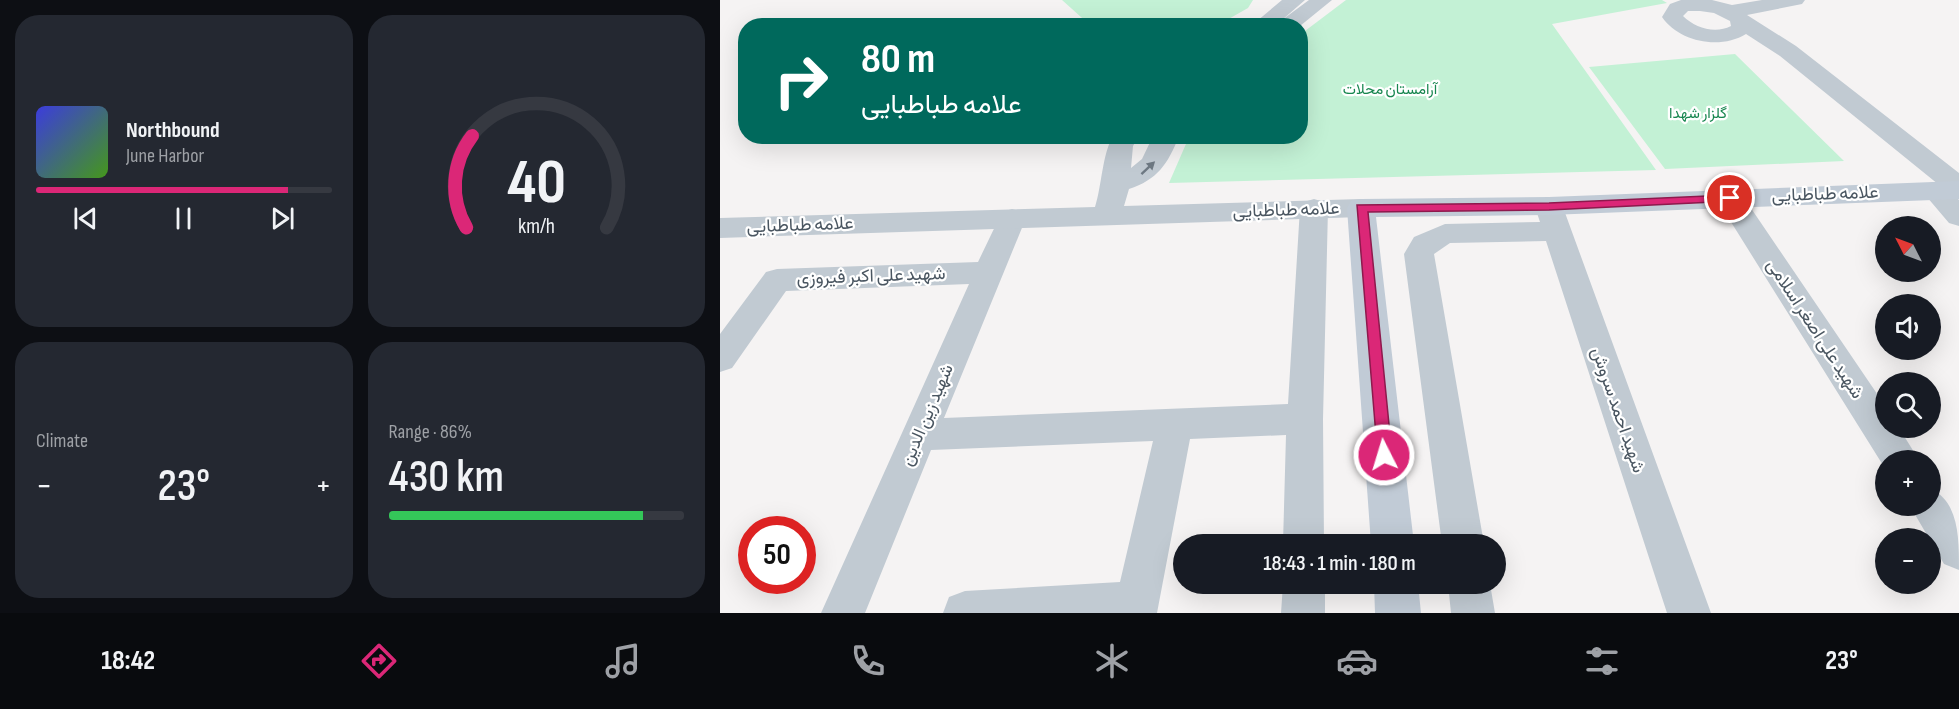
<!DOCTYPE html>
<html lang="en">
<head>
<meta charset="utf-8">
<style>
  :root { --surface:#171b24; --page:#242831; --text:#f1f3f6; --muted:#9ea1a6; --line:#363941; --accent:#db2777 }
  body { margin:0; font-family:"Sofia Sans Condensed",Vazirmatn,sans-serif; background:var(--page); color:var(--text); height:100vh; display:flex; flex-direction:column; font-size:22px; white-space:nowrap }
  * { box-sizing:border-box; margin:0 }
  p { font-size:20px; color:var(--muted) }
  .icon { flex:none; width:33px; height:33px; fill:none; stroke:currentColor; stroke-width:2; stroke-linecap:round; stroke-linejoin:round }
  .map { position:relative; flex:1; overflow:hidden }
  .details { display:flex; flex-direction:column; gap:15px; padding:15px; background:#0d0f14; width:720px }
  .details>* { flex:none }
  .top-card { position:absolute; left:18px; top:18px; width:570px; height:126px; border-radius:24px; box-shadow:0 6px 24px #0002; background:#00695c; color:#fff; overflow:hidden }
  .needle { width:39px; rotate:312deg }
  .tools { position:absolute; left:1155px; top:216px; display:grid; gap:12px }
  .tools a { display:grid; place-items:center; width:66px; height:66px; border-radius:50%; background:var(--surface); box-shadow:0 6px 24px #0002; font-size:30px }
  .speed { position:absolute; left:18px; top:516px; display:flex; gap:12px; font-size:30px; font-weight:700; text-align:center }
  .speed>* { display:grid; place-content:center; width:78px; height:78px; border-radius:50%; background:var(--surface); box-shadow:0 6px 24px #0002; line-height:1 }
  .speed .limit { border:9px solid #d22; background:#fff; color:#111 }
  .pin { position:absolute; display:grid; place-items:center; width:51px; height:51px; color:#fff; margin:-26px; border:3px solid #fff; border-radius:50%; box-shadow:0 2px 6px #0007 }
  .me { position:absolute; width:66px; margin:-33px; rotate:355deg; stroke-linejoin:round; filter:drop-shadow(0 0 4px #0008) }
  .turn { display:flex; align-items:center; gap:21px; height:126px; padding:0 24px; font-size:27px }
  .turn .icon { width:78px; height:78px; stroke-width:2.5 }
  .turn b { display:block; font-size:42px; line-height:51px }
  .big { font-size:45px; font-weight:600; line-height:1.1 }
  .details .tile { flex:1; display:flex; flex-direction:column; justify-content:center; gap:9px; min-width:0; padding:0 21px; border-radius:24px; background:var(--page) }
  .details .dial { align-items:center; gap:0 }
  .dial svg { height:156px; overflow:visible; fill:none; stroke:var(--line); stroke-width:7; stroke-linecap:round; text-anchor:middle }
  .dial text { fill:var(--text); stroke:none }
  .song { display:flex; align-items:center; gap:18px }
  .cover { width:72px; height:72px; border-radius:9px; background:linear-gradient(135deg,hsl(240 70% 55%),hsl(100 70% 35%)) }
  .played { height:6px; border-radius:3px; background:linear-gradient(90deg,var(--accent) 85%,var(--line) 85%) }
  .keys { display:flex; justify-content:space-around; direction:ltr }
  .heat { display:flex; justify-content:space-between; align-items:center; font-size:33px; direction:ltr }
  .charge { height:9px; border-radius:4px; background:linear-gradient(90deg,#34c759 86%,var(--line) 0) }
  .details .tiles { flex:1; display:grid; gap:15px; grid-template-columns:repeat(2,1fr) }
  .trip { position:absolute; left:453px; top:534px; width:333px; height:60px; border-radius:30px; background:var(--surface); box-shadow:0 6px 24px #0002; font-weight:600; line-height:60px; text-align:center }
  .dock { display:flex; height:96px; justify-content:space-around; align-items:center; background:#090b0e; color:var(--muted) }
  .dock .icon { width:42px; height:42px }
  .dock .active { color:var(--accent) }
  .dock b { font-size:27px; color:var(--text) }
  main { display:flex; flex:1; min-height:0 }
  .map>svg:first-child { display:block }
  .green { fill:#c3f1d5 }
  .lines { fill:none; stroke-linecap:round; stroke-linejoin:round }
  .minor { fill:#c1cad2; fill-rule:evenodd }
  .tertiary { fill:#c1cad2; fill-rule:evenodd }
  .secondary { fill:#c1cbd6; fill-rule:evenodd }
  .oneway { fill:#6e7983 }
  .route { fill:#db2777; stroke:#8e194d; stroke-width:1.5 }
  .labels { text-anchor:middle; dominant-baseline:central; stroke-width:4.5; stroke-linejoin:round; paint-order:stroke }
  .far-park-label { font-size:15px; fill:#17864f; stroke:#fff }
  .street-label { font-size:18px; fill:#4a5661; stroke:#fff }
</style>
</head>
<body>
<main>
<section class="details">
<div class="tiles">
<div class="tile">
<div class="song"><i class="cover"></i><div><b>Northbound</b><p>June Harbor</p></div></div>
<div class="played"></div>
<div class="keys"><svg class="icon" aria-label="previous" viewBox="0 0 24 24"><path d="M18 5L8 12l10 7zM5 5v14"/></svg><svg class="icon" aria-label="pause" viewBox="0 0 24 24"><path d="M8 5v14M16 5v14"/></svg><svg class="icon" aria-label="next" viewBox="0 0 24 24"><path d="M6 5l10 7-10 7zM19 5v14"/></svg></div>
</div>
<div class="tile dial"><svg viewBox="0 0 100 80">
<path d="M14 69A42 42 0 1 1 86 69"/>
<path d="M14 69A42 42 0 0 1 17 22" stroke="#db2777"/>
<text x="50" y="56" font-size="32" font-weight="700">40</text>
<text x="50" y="72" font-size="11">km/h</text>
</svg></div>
<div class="tile"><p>Climate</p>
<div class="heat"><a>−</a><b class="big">23°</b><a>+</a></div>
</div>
<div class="tile"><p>Range · 86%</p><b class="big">430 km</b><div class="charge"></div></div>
</div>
</section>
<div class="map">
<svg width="1239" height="613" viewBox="0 0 1239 613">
  <rect width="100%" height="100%" fill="#f5f3f3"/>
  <path class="green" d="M342,0h191l-5,8 -30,17 -127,1z
    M626,0h316l5,3 -115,21 104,146 -487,13 20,-46 111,-1 1,-102z
    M1015,54l109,107 -179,8 -76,-102z"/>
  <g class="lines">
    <path class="minor" d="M1214,182l9,2 16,16v26l-10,-3 -28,-33 4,-6z
      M1010,189l10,3 146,215v21h13l20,32h-33v10l-170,-272 4,-6z
      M594,199l10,3 4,6 -5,211 1,125h-41l3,-109 -96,4 -33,174h-214l6,-16 16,-6 155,-9 33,-141 -222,9 -66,163h-44l148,-329 -183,7 -54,77 -12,4v-38l46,-62 11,-3 201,-7 24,-50 10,-3 10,3 4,6 -82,200 344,-14 12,-196 4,-6z
      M830,201l10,3 4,6 147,403h-44l-121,-372 -96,2 -16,11 50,290h-42l-38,-290 10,-17 31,-13 95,-2 -4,-12 4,-6z
      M1210,488c29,14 29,49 29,82l-15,-6 -34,-58h20z
      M563,584h42v29h-44z
      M728,584h42l5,29h-44z"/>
    <path class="tertiary" d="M562,0h23l-23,20 27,-20h23l-32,26h-23l2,-4 -4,4h-24z
      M961,0h31l20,5 30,-5h43l-3,4 -55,11 49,31 163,127v23l-10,-3 -169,-137 -34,-22c-26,16 -67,8 -84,-17l8,-13zM980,11l14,2 16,8 1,5c-16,8 -36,2 -48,-10l5,-5z
      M393,136h26l-6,10 -2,22 11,-9 11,-23h26c-11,28 -22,44 -50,53l-5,17 237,-7 10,2 4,7 -4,7 -10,2 -641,21v-20l375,-11c7,-22 7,-52 18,-71z"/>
    <path class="secondary" d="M1239,181v18l-410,16 -173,2 38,327h-43l-24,-336 4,-7 10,-2 188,-2z
      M654,584h44l3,29h-46z"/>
  </g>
  <defs><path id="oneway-solid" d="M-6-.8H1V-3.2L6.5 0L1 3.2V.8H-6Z" transform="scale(1.5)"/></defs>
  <use class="oneway" href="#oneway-solid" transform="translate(428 168) rotate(-43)"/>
  <path class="route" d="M1010,195l4,1v5l-185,9 -181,2 24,243 -2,5 -6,2 -6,-2 -21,-255 192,-2z"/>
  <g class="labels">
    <g class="far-park-label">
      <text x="670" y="89">آرامستان محلات</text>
      <text x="978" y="113">گلزار شهدا</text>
    </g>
    <g class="street-label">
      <text transform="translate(1105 194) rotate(-2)">علامه طباطبایی</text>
      <text transform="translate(566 210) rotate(-2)">علامه طباطبایی</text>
      <text transform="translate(80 225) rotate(-2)">علامه طباطبایی</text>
      <text transform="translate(151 276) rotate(-2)">شهید علی اکبر فیروزی</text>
      <text transform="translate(1095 329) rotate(57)">شهید علی اصغر اسلامی</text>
      <text transform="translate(898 410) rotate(71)">شهید احمد سروش</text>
      <text transform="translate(207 415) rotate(-67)">شهید زین الدین</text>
    </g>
  </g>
</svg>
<div class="tools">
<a><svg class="needle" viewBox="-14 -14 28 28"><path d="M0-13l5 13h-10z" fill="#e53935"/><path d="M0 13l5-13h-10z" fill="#9ea1a6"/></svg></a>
<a><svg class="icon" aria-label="sound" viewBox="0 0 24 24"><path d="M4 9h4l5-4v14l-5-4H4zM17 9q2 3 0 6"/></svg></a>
<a><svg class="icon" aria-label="search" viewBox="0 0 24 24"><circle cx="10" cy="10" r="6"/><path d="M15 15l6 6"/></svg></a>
<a>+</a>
<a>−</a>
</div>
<div class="speed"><div class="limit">50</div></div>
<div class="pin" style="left:1010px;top:198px;background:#d93025"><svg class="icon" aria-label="arrive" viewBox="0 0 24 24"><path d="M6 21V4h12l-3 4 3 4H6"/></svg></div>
<svg class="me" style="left:664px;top:455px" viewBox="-20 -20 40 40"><circle r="17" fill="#db2777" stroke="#fff" stroke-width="3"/><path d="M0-11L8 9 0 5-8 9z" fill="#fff"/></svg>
<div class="trip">18:43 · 1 min · 180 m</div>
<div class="top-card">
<div class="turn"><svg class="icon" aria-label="right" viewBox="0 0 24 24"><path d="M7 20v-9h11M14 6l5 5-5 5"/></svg><div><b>80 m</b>علامه طباطبایی</div></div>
</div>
</div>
</main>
<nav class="dock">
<b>18:42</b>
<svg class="icon active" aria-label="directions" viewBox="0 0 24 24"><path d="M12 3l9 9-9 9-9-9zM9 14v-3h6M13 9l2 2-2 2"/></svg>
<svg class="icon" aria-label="music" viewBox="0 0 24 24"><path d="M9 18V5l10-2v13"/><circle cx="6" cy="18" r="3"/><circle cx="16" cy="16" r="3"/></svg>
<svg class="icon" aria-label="phone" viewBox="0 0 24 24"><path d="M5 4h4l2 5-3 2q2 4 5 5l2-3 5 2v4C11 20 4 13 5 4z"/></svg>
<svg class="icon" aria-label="climate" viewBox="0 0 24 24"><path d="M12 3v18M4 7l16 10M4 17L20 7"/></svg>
<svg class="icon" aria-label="car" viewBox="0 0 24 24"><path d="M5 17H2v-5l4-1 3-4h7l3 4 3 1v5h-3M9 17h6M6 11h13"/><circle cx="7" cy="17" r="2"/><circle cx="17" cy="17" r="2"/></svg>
<svg class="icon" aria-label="filters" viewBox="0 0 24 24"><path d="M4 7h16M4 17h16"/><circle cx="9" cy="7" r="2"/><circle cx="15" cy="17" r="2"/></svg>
<b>23°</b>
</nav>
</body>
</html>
